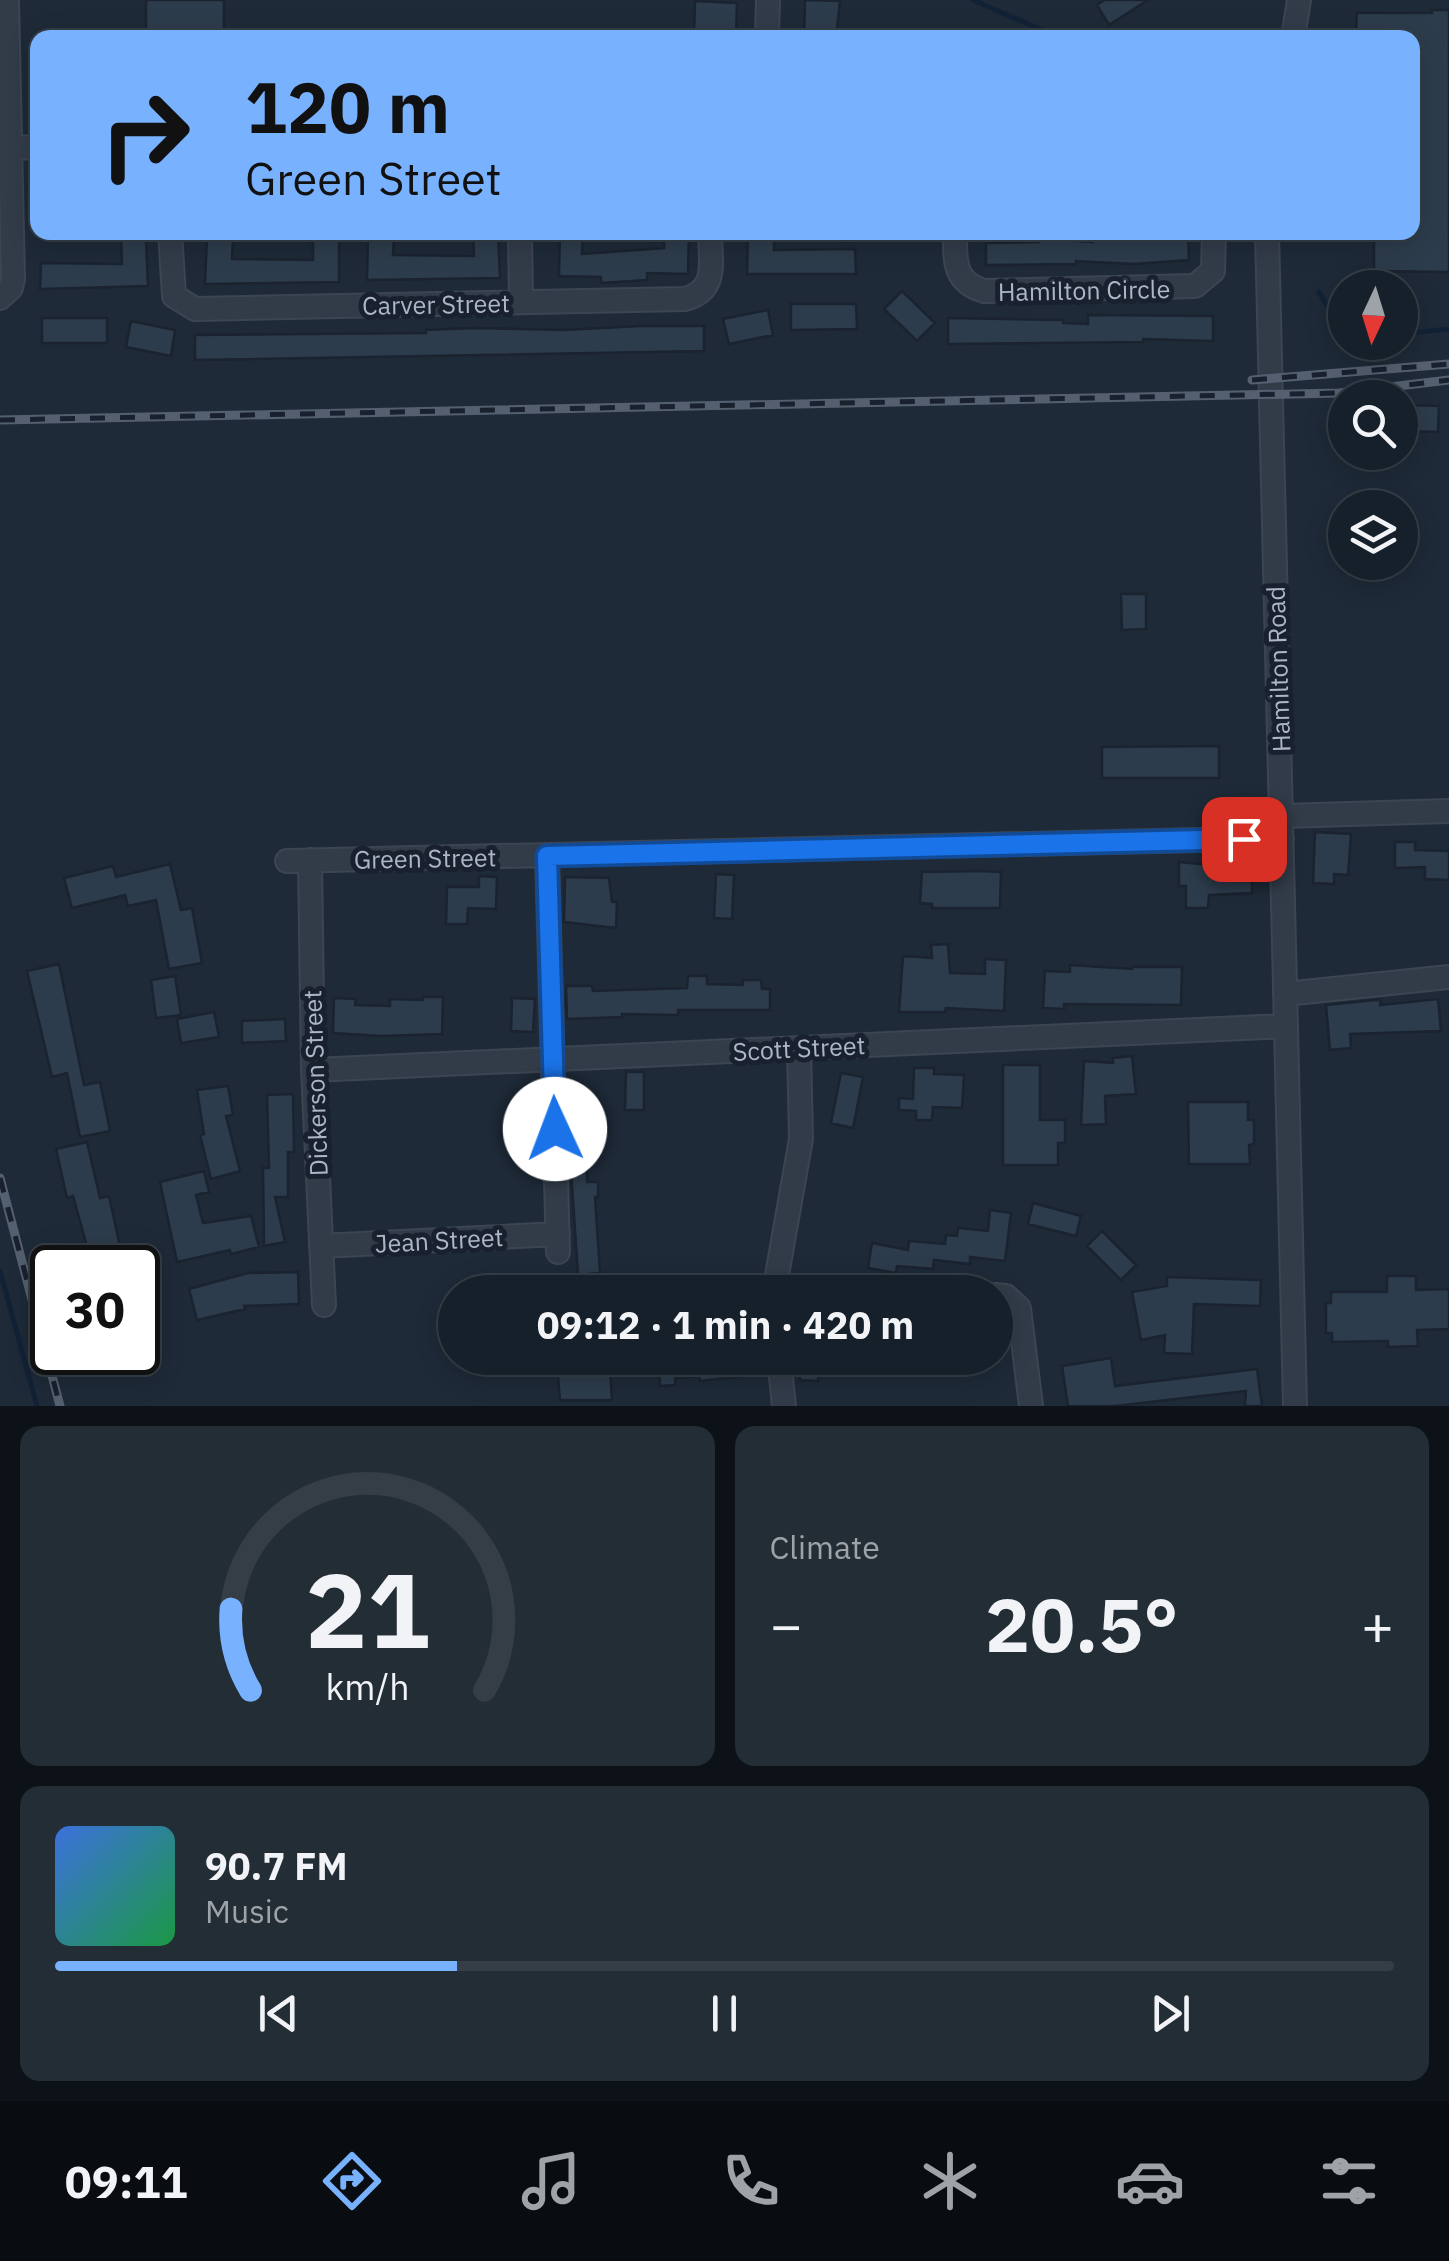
<!DOCTYPE html>
<html lang="en">
<head>
<meta charset="utf-8">
<style>
  :root { --surface:#16202a; --page:#232d36; --text:#f1f3f6; --muted:#9ea3a8; --line:#353e47; --accent:#78b1fe }
  body { margin:0; font-family:"IBM Plex Sans",sans-serif; background:var(--page); color:var(--text); height:100vh; display:flex; flex-direction:column; font-size:38px; white-space:nowrap }
  * { box-sizing:border-box; margin:0 }
  p { font-size:32px; color:var(--muted) }
  .icon { flex:none; width:55px; height:55px; fill:none; stroke:currentColor; stroke-width:2; stroke-linecap:round; stroke-linejoin:round }
  .map { position:relative; height:1406px; overflow:hidden }
  .sheet { display:flex; flex-direction:column; gap:20px; padding:20px; background:#0c1217; flex:1 }
  .sheet>* { flex:none }
  .top-card { position:absolute; left:30px; top:30px; width:1390px; height:210px; border-radius:20px; box-shadow:0 5px 25px #0003,0 0 0 2px var(--line); background:#78b1fe; color:#111; overflow:hidden }
  .needle { width:65px; rotate:184deg }
  .fabs { position:absolute; left:1328px; top:270px; display:grid; gap:20px }
  .fabs a { display:grid; place-items:center; width:90px; height:90px; border-radius:50%; background:var(--surface); box-shadow:0 5px 25px #0003,0 0 0 2px var(--line); font-size:50px }
  .speed { position:absolute; left:30px; top:1245px; display:flex; gap:20px; font-size:50px; font-weight:700; text-align:center }
  .speed>* { display:grid; place-content:center; width:130px; height:130px; border-radius:50%; background:var(--surface); box-shadow:0 5px 25px #0003,0 0 0 2px var(--line); line-height:1 }
  .speed .limit { border:5px solid #111; border-radius:15px; background:#fff; color:#111 }
  .pin { position:absolute; display:grid; place-items:center; width:85px; height:85px; color:#fff; margin:-42px; border-radius:20px; box-shadow:0 5px 15px #0006 }
  .me { position:absolute; width:110px; margin:-55px; rotate:358deg; stroke-linejoin:round; filter:drop-shadow(0 0 8px #0008) }
  .turn { display:flex; align-items:center; gap:35px; height:210px; padding:0 50px; font-size:45px }
  .turn .icon { width:130px; height:130px; stroke-width:2.5 }
  .turn b { display:block; font-size:70px; line-height:85px }
  .big { font-size:75px; font-weight:700; line-height:1.1 }
  .sheet .widget { flex:1; display:flex; flex-direction:column; justify-content:center; gap:15px; min-width:0; padding:0 35px; border-radius:20px; background:var(--page) }
  .sheet .dial { align-items:center; gap:0 }
  .dial svg { height:260px; overflow:visible; fill:none; stroke:var(--line); stroke-width:7; stroke-linecap:round; text-anchor:middle }
  .dial text { fill:var(--text); stroke:none }
  .song { display:flex; align-items:center; gap:30px }
  .cover { width:120px; height:120px; border-radius:15px; background:linear-gradient(135deg,hsl(220 70% 55%),hsl(140 70% 35%)) }
  .played { height:10px; border-radius:5px; background:linear-gradient(90deg,var(--accent) 30%,var(--line) 30%) }
  .keys { display:flex; justify-content:space-around; direction:ltr }
  .heat { display:flex; justify-content:space-between; align-items:center; font-size:55px; direction:ltr }
  .sheet .tiles { flex:1; display:grid; gap:20px; grid-template-columns:1fr 1fr }
  .widget:last-child { grid-column:span 2 }
  .trip { position:absolute; left:438px; top:1275px; width:575px; height:100px; border-radius:50px; background:var(--surface); box-shadow:0 5px 25px #0003,0 0 0 2px var(--line); font-weight:700; line-height:100px; text-align:center }
  .menu { display:flex; height:160px; justify-content:space-around; align-items:center; background:#090d11; color:var(--muted) }
  .menu .icon { width:70px; height:70px }
  .menu .current { color:var(--accent) }
  .menu b { font-size:45px; color:var(--text) }
  .map>svg:first-child { display:block }
  .lines { fill:none; stroke-linecap:round; stroke-linejoin:round }
  .stream { stroke:#122236; stroke-width:5 }
  .building { fill:#2d3c4c; stroke:#1a232f; stroke-width:2.5 }
  .minor-casing { stroke:#3c4552; stroke-width:26 }
  .minor { stroke:#323c49; stroke-width:22 }
  .rail-casing { stroke:#546070; stroke-width:9 }
  .rail { stroke:#18212d; stroke-width:5; stroke-dasharray:15; stroke-linecap:butt }
  .route-casing { stroke:#114b97; stroke-width:25 }
  .route { stroke:#1a73e8; stroke-width:18 }
  .labels { text-anchor:middle; dominant-baseline:central; stroke-width:10; stroke-linejoin:round; paint-order:stroke }
  .street-label { font-size:25px; fill:#acb7c6; stroke:#18212d }
</style>
</head>
<body>
<div class="map">
<svg width="1449" height="1406" viewBox="0 0 1449 1406">
  <rect width="100%" height="100%" fill="#1e2a38"/>
  <g class="lines">
    <path class="stream" d="M973,0l87,38
      M1319,292l9,15 17,17
      M1400,334l49,-5
      M0,1271l37,135"/>
  </g>
  <path class="building" d="M146,0h78v38h-78z
    M805,0l35,1 -4,37h-32z
    M1105,0h43l-39,25 -12,-20z
    M695,1l42,2 -1,35 -42,-5z
    M1432,10h17v262l-75,-1v-39h38v-194h-32v-7h-24l1,-18h75z
    M473,232h25l2,46 -133,2 1,-46h26l-1,21 81,1z
    M560,232l23,1 -1,21 82,-6v-16h25l-1,42 -41,-1v7l-46,3v-6l-42,-1z
    M748,232h26v18l81,-1 1,25h-109z
    M1188,235l1,25 -55,4 -58,-3v3l-90,1v-22l53,-1v-3l54,3v-5l58,3z
    M313,236h26v46l-134,2 2,-47 26,1 -1,21 81,1z
    M146,240l2,46 -108,3 1,-26 81,1 -1,-23z
    M902,291l33,32 -18,18 -33,-32z
    M791,304h65l1,25 -66,1z
    M768,310l5,25 -44,9 -6,-25z
    M1088,315l125,1v25l-70,-2v3l-195,2v-26l115,2v3l25,1z
    M42,318h65v25h-65z
    M131,321l44,9 -4,26 -45,-9z
    M640,326h64v25l-509,9v-25l231,-2v-3l46,-2 92,2z
    M1404,405l35,1 -1,26 -34,-1z
    M1121,594h25v35l-24,1z
    M1219,746v32h-117v-31z
    M1315,832l36,2 -3,41 -14,-1v10l-21,-1z
    M1395,842h20v8l34,1v29l-24,-1v-12l-30,1z
    M1179,862l73,7v24l-43,2 -1,13h-22v-22h-7z
    M170,864l11,46 11,-2 10,55 -33,6 -13,-69 -28,6 -3,-11 -53,13 -8,-30 49,-12 3,11z
    M981,871l20,1 -1,36h-68v-4l-12,-1 2,-31z
    M716,874l18,1 -2,44 -18,-1z
    M479,876l18,1 -1,32 -28,-1 -1,16h-21l1,-37h32z
    M565,877l44,1 3,24h5l-1,26 -52,-6z
    M948,944l2,29 35,1v-15l21,1 -2,51 -58,-3 -1,4h-46l4,-56 29,2 -1,-13z
    M59,964l25,121 16,-3 10,49 -30,6 -13,-64 -15,4 -25,-106z
    M1070,965l62,4v-2h50l-1,38 -117,-1v5l-21,-1 2,-37 25,1z
    M175,976l6,39 -25,3 -5,-38z
    M688,976h19v8l36,1v-5h18l1,9h8v21h-92v5l-56,-1v3l-55,2 -1,-33h26l1,5 94,-3z
    M423,997h20l-1,37 -61,2 -48,-3 1,-35 22,1 -1,6 35,1v-7l33,1z
    M512,998l23,1 -2,33 -22,-1z
    M1438,999l3,32 -91,3 1,14 -21,2 -4,-45 50,-5h5l-1,5z
    M214,1012l5,25 -38,6 -4,-24z
    M285,1019l1,22 -44,2v-22z
    M1132,1056l4,38 -31,2 1,28 -25,1 3,-64 29,2v-5z
    M1003,1065h37v55h25v23h-7v22h-55z
    M914,1068h20v6l30,1 -2,33 -29,-1 -1,13h-16v-9l-17,-1v-12l14,1z
    M626,1072h18v38h-19z
    M841,1073l22,4 -10,51 -22,-5z
    M228,1086l5,29 -7,1 14,55 -29,8 -11,-44 4,-1 -7,-44z
    M293,1094l1,58h-6v45h-13l10,45 -21,4 -1,-78h6l-2,-73z
    M1188,1102h60v18h6v24l-5,1 1,19h-61z
    M87,1142l13,56 9,-2 12,55 -31,6 -17,-61 -6,2 -11,-49z
    M587,1169v13h11v15h-3l5,76 -22,2 -7,-105z
    M204,1171l5,21 -13,3 7,28 48,-7 8,31 -28,7 -1,-4 -53,12 -17,-80z
    M1033,1203l48,13 -5,20 -48,-12z
    M990,1210l21,3 -6,48 -35,-4v7l-36,-4 -1,9 -36,-3 -1,7 -28,-5 4,-25 36,7 1,-9 36,3 1,-9 11,1 1,-8 30,3z
    M1102,1231l34,34 -15,15 -34,-34z
    M298,1272l1,32 -55,2 1,3 -48,11 -8,-31 59,-16z
    M1387,1276h29v14l33,-1v40l-32,1 1,16 -30,1v-6l-56,1v-9h-6v-30h5v-11h56z
    M1167,1277l94,3 -1,26 -66,-2 -2,50 -28,-1 1,-18 -24,5 -9,-48 35,-6z
    M751,1358l2,17 -53,6 -1,-5 -24,2v7l-15,1 -1,-27z
    M801,1358h49v10l-32,1v12l-18,-1z
    M1111,1358l4,28 142,-17 5,37h-17l1,-15 -131,15h-47l-6,-40z
    M610,1368l2,32h-52l-2,-24 30,-2v-5z"/>
  <g class="lines">
    <g class="minor-casing">
      <path id="minor" d="M767,38l1,-38
        M1293,38l6,-38
        M9,148l29,-1
        M170,232l4,64 21,13 490,-10c34,-9 25,-38 25,-67
        M520,232l1,70
        M955,232c0,28 -2,50 29,59l211,-5 18,-15 1,-39
        M1267,232l28,1174
        M0,298l11,-10 2,-9 -6,-279
        M1282,816l167,-5
        M547,856l11,396
        M310,860l3,210 11,235
        M287,861l995,-23
        M1285,994l164,-17
        M313,1070l973,-44
        M321,1246l237,-12
        M774,1292l27,-153 -2,-91
        M995,1295l11,1 13,12 12,98
        M779,1358l5,48"/>
    </g>
    <use href="#minor" class="minor"/>
    <g class="rail-casing">
      <path id="rail" d="M1252,380l197,-16
        M0,420l1339,-27 110,-13
        M0,1178l60,228"/>
    </g>
    <use href="#rail" class="rail"/>
  </g>
  <g class="lines">
    <g class="route-casing">
      <path id="route" d="M555,1129l-8,-273 697,-17"/>
    </g>
    <use href="#route" class="route"/>
  </g>
  <g class="labels">
    <g class="street-label">
      <text transform="translate(1084 290) rotate(-1)">Hamilton Circle</text>
      <text transform="translate(436 304) rotate(-1)">Carver Street</text>
      <text transform="translate(1278 669) rotate(-92)">Hamilton Road</text>
      <text transform="translate(425 858) rotate(-1)">Green Street</text>
      <text transform="translate(799 1048) rotate(-3)">Scott Street</text>
      <text transform="translate(315 1083) rotate(-92)">Dickerson Street</text>
      <text transform="translate(439 1240) rotate(-3)">Jean Street</text>
    </g>
  </g>
</svg>
<div class="fabs">
<a><svg class="needle" viewBox="-14 -14 28 28"><path d="M0-13l5 13h-10z" fill="#e53935"/><path d="M0 13l5-13h-10z" fill="#9ea3a8"/></svg></a>
<a><svg class="icon" aria-label="search" viewBox="0 0 24 24"><circle cx="10" cy="10" r="6"/><path d="M15 15l6 6"/></svg></a>
<a><svg class="icon" aria-label="layers" viewBox="0 0 24 24"><path d="M12 4l9 5-9 5-9-5zM3 14l9 5 9-5"/></svg></a>
</div>
<div class="speed"><div class="limit">30</div></div>
<div class="pin" style="left:1244px;top:839px;background:#d93025"><svg class="icon" aria-label="arrive" viewBox="0 0 24 24"><path d="M6 21V4h12l-3 4 3 4H6"/></svg></div>
<svg class="me" style="left:555px;top:1129px" viewBox="-20 -20 40 40"><circle r="19" fill="#fff"/><path d="M0-13L10 11 0 6-10 11z" fill="#1a73e8"/></svg>
<div class="trip">09:12 · 1 min · 420 m</div>
<div class="top-card">
<div class="turn"><svg class="icon" aria-label="right" viewBox="0 0 24 24"><path d="M7 20v-9h11M14 6l5 5-5 5"/></svg><div><b>120 m</b>Green Street</div></div>
</div>
</div>
<section class="sheet">
<div class="tiles">
<div class="widget dial"><svg viewBox="0 0 100 80">
<path d="M14 69A42 42 0 1 1 86 69"/>
<path d="M14 69A42 42 0 0 1 8 44" stroke="#78b1fe"/>
<text x="50" y="56" font-size="32" font-weight="700">21</text>
<text x="50" y="72" font-size="11">km/h</text>
</svg></div>
<div class="widget"><p>Climate</p>
<div class="heat"><a>−</a><b class="big">20.5°</b><a>+</a></div>
</div>
<div class="widget">
<div class="song"><i class="cover"></i><div><b>90.7 FM</b><p>Music</p></div></div>
<div class="played"></div>
<div class="keys"><svg class="icon" aria-label="previous" viewBox="0 0 24 24"><path d="M18 5L8 12l10 7zM5 5v14"/></svg><svg class="icon" aria-label="pause" viewBox="0 0 24 24"><path d="M8 5v14M16 5v14"/></svg><svg class="icon" aria-label="next" viewBox="0 0 24 24"><path d="M6 5l10 7-10 7zM19 5v14"/></svg></div>
</div>
</div>
</section>
<nav class="menu">
<b>09:11</b>
<svg class="icon current" aria-label="directions" viewBox="0 0 24 24"><path d="M12 3l9 9-9 9-9-9zM9 14v-3h6M13 9l2 2-2 2"/></svg>
<svg class="icon" aria-label="music" viewBox="0 0 24 24"><path d="M9 18V5l10-2v13"/><circle cx="6" cy="18" r="3"/><circle cx="16" cy="16" r="3"/></svg>
<svg class="icon" aria-label="phone" viewBox="0 0 24 24"><path d="M5 4h4l2 5-3 2q2 4 5 5l2-3 5 2v4C11 20 4 13 5 4z"/></svg>
<svg class="icon" aria-label="climate" viewBox="0 0 24 24"><path d="M12 3v18M4 7l16 10M4 17L20 7"/></svg>
<svg class="icon" aria-label="car" viewBox="0 0 24 24"><path d="M5 17H2v-5l4-1 3-4h7l3 4 3 1v5h-3M9 17h6M6 11h13"/><circle cx="7" cy="17" r="2"/><circle cx="17" cy="17" r="2"/></svg>
<svg class="icon" aria-label="filters" viewBox="0 0 24 24"><path d="M4 7h16M4 17h16"/><circle cx="9" cy="7" r="2"/><circle cx="15" cy="17" r="2"/></svg>
</nav>
</body>
</html>
